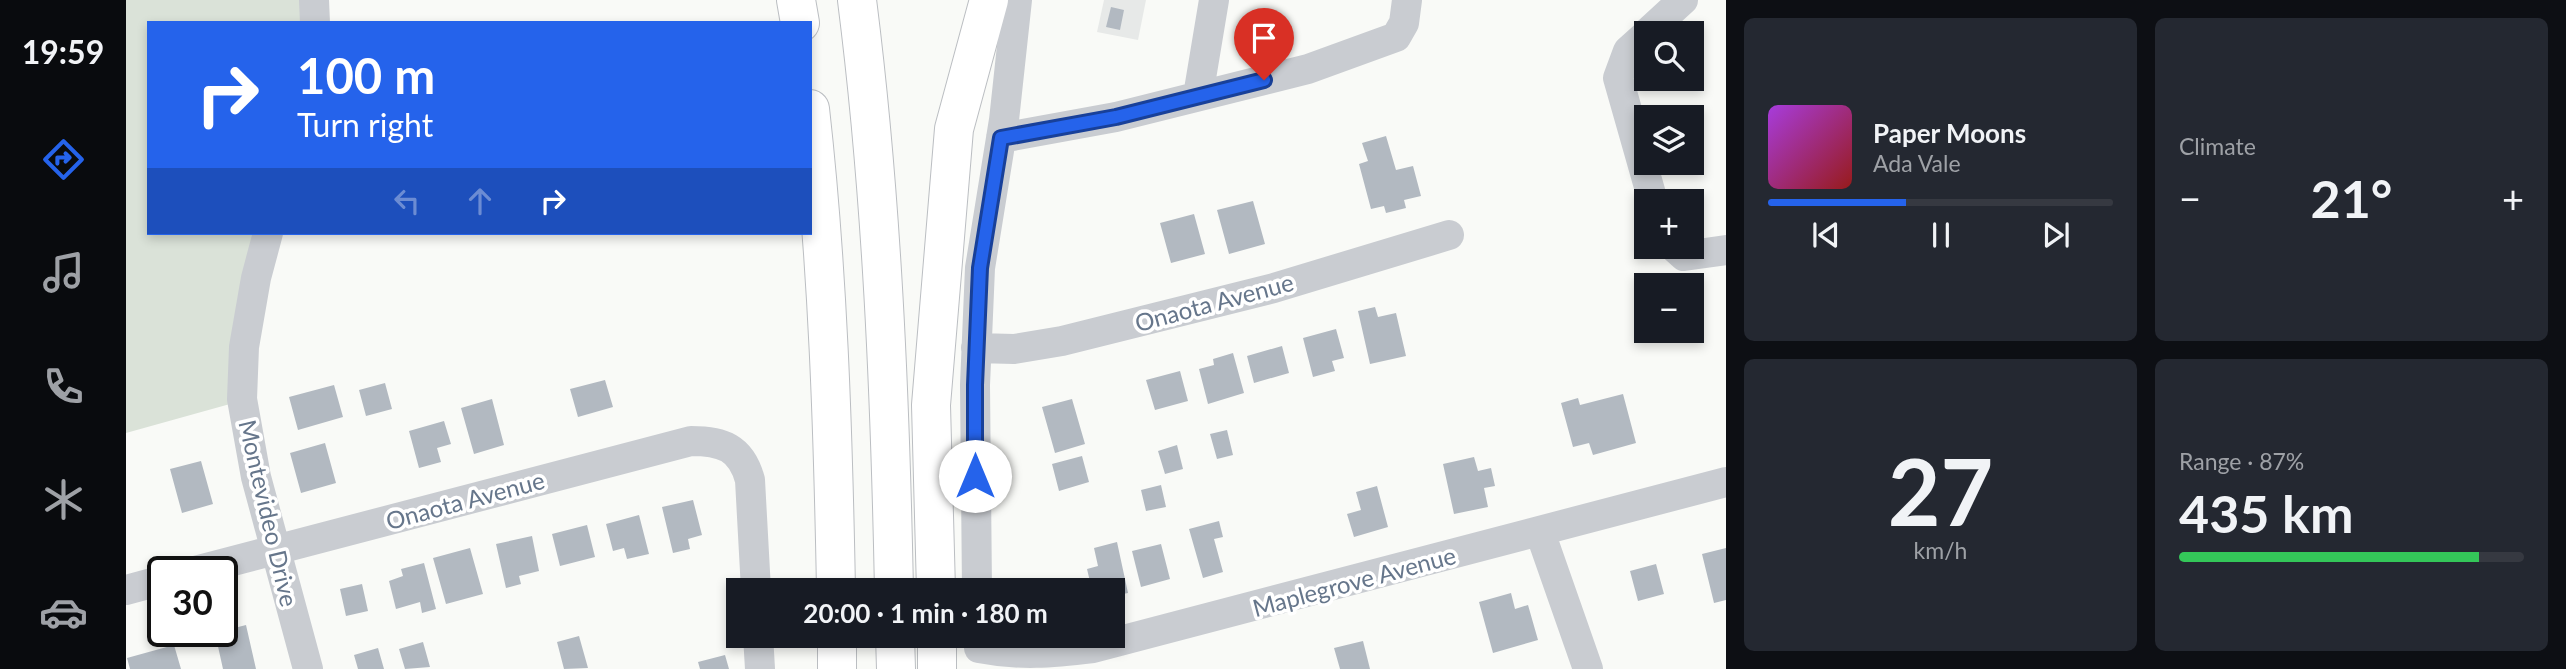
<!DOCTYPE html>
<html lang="en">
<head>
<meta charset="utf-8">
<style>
  :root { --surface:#171b24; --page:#242831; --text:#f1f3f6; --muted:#9ea1a6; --line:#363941; --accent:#2563eb }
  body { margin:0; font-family:Lato,sans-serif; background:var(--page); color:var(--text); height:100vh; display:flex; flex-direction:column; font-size:26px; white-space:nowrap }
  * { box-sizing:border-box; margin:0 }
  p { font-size:23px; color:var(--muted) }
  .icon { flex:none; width:38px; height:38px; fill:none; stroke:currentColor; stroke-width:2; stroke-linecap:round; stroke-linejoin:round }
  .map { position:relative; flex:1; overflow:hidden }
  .drawer { display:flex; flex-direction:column; gap:18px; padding:18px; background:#0d0f14; width:840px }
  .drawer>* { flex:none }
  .banner { position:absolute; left:21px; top:21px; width:665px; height:214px; border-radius:0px; box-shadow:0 4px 10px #0003; background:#2563eb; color:#fff; overflow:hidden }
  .controls { position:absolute; left:1508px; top:21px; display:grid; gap:14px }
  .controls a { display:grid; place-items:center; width:70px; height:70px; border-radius:0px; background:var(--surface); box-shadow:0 4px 10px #0003; font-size:35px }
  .speed { position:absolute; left:21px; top:556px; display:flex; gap:14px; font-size:35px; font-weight:700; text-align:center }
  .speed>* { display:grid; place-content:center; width:91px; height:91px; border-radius:50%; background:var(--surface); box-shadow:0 4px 10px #0003; line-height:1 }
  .speed .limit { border:4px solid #111; border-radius:10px; background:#fff; color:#111 }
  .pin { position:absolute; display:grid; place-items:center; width:60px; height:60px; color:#fff; margin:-72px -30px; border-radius:50% 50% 50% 0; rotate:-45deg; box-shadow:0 0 7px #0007 }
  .pin .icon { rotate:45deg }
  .me { position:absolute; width:77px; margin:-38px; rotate:0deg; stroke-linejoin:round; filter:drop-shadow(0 0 5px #0008) }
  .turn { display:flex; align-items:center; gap:24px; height:147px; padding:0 35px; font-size:32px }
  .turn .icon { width:91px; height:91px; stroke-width:2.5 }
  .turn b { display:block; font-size:49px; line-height:60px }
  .lanes { display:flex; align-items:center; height:66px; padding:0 35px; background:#0003; justify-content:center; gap:35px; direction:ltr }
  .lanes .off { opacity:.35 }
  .big { font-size:52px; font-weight:700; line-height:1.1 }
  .drawer .card { flex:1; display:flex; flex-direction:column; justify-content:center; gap:10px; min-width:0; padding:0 24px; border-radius:10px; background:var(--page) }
  .drawer .dial { align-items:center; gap:0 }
  .dial b { font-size:91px; line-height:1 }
  .song { display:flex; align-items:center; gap:21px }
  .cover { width:84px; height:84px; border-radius:10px; background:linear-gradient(135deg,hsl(280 70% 55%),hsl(0 70% 35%)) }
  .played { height:7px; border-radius:4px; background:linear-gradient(90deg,var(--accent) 40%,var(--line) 40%) }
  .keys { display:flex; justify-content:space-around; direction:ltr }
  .heat { display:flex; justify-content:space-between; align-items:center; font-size:38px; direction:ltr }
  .charge { height:10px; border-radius:5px; background:linear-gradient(90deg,#34c759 87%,var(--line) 0) }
  .drawer .tiles { flex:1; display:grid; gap:18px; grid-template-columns:repeat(2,1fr) }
  .trip { position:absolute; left:600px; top:578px; width:399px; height:70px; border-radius:0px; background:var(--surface); box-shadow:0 4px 10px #0003; font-weight:700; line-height:70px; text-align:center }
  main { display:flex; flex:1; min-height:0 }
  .tabs { display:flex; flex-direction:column; width:126px; justify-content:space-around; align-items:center; background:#090b0e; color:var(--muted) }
  .tabs .icon { width:49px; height:49px }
  .tabs .current { color:var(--accent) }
  .tabs b { font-size:32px; color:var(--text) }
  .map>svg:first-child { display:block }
  .built { fill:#e7e9e8 }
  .green { fill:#dae2d8 }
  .building { fill:#b2b9c1 }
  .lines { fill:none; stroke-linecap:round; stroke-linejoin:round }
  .highway-casing { stroke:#bbbec2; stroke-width:40 }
  .minor { stroke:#c9ccd1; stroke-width:30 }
  .highway { stroke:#fff; stroke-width:38 }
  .route-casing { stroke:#184099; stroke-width:18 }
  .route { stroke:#2563eb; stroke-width:12 }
  .labels { text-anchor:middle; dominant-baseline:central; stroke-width:7; stroke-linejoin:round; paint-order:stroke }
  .street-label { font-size:24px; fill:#66768b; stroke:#fff }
</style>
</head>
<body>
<main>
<nav class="tabs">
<b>19:59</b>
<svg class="icon current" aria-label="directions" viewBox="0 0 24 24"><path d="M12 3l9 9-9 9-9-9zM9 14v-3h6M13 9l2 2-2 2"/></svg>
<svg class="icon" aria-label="music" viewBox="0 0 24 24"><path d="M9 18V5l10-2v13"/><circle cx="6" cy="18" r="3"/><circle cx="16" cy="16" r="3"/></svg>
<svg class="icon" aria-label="phone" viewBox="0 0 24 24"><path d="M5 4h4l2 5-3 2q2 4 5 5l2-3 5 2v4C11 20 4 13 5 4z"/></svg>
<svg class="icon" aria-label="climate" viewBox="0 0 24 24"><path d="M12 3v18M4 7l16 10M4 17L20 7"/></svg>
<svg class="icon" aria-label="car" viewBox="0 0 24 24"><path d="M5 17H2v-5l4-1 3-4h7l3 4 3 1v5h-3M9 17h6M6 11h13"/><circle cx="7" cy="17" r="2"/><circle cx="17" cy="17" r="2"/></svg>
</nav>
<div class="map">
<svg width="1600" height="669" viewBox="0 0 1600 669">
  <rect width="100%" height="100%" fill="#f9faf7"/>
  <path class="built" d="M978,0h42l-8,40 -41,-8z"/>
  <path class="green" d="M0,0h176l-1,23h-152v210h110l-29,171 -104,29z"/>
  <path class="building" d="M985,7l13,3 -4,20 -14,-3z
    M1260,136l10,34 17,-4 8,30 -17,4 2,8 -20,5 -2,-7 -13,3 -12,-45 9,-3 -6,-18z
    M1127,201l12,43 -36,10 -12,-44z
    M1068,214l11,40 -34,9 -11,-40z
    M1249,307l3,10 18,-4 10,43 -36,8 -12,-53z
    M1210,329l8,29 -12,3 3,10 -22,6 -10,-39z
    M1156,346l7,27 -35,10 -7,-27z
    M1107,353l11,40 -36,11 -9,-35 15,-4 -1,-6z
    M1054,371l8,30 -33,9 -9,-30z
    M479,380l8,27 -35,10 -8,-28z
    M259,383l7,26 -26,7 -7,-26z
    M208,385l9,32 -45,13 -9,-33z
    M1497,394l13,49 -43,12 -4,-12 -16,4 -12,-44 17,-5 2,7z
    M366,399l12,46 -30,9 -13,-46z
    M946,399l13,45 -30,9 -13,-46z
    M318,421l7,23 -14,4 4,14 -22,6 -10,-37z
    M1101,430l6,25 -16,4 -7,-25z
    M199,443l11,40 -35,10 -11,-40z
    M1051,445l6,24 -18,5 -7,-23z
    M956,456l7,26 -30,9 -7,-27z
    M1348,457l4,14 13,-3 4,18 -11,2 4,19 -34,7 -11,-50z
    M75,461l12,43 -31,9 -12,-44z
    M1035,485l5,22 -20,4 -5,-21z
    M1251,486l11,41 -34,10 -7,-23 14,-4 -5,-18z
    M567,500l9,35 -14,4 2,10 -17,4 -11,-46z
    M513,515l10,39 -22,5 -3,-11 -11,3 -7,-27z
    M1093,521l4,16 -9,2 9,33 -20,6 -14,-49z
    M461,525l8,32 -35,9 -8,-32z
    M406,536l7,35 -20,5 2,8 -15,4 -10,-44z
    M991,542l11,51 -15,3v-6h-21l-5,-21 11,-3 -4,-18z
    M1035,544l9,35 -29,8 -9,-36z
    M344,548l13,46 -37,10 -13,-46z
    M1600,548v52l-12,3 -12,-49z
    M298,563l12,46 -14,4 -2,-11 -24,7 -7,-28 14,-5 -2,-7z
    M1530,564l8,30 -26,7 -8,-30z
    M236,584l6,27 -22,5 -6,-27z
    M1385,593l4,16 13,-4 10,35 -45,13 -14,-51z
    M120,625l10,44h-33l-8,-36z
    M453,636l9,32 -24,1 -7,-27z
    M1237,641l7,28h-30l-6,-21z
    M297,642l7,25 -25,2 -6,-20z
    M48,645l7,24h-51l-3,-11z
    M252,648l6,21h-26l-4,-14z
    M599,655l4,14h-29l-2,-7z"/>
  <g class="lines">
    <g class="highway-casing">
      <path id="highway" d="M670,0l4,23
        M731,0c25,196 33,393 37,590
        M684,109c18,159 23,320 26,481
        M810,590l-5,-185 23,-276 35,-129
        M711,635v34
        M769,635l1,34
        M811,635v34"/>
    </g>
    <path class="minor" d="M188,0l1,23
      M1521,33l36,-33
      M1521,34l-19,17 -10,27 35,123
      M1072,96l16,-96
      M875,138l115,-21 192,-48 88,-32 8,-14 3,-23
      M142,233l-12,45 -12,69 -2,52 14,78 52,192
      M1548,247l10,9 42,-6
      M850,348l38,1 48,-8 212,-53 175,-53
      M1414,532l48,137
      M65,572l500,-131c31,0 50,6 59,39l6,110
      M0,590l37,-10
      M851,590l-2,-205 5,-117 24,-148 13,-120
      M632,635l2,34
      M853,648c41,8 73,5 114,0l633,-166"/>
    <use href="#highway" class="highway"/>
  </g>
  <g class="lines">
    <g class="route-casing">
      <path id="route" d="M849,476v-91l5,-117 21,-130 115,-21 148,-37"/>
    </g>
    <use href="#route" class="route"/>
  </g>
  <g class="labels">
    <g class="street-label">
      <text transform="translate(1088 302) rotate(-15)">Onaota Avenue</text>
      <text transform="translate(339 500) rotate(-15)">Onaota Avenue</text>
      <text transform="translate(143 513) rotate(77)">Montevideo Drive</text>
      <text transform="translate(1228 581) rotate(-15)">Maplegrove Avenue</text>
    </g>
  </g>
</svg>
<div class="controls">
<a><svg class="icon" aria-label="search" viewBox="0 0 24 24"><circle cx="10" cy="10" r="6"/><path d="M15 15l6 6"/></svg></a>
<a><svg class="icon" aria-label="layers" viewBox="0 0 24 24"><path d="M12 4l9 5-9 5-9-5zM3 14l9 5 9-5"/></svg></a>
<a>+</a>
<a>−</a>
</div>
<div class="speed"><div class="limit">30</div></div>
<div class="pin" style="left:1138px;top:80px;background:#d93025"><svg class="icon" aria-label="arrive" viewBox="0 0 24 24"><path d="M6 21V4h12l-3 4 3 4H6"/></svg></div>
<svg class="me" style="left:849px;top:476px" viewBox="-20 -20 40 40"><circle r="19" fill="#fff"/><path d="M0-13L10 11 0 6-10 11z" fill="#2563eb"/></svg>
<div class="trip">20:00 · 1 min · 180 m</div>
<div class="banner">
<div class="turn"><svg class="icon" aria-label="right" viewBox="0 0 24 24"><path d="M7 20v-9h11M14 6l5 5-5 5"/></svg><div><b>100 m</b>Turn right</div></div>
<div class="lanes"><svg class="icon off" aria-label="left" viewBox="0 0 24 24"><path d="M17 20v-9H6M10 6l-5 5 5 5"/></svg><svg class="icon off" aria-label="ahead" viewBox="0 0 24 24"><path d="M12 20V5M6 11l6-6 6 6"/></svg><svg class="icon" aria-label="right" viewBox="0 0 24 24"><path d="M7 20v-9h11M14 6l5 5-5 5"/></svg></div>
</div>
</div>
<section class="drawer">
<div class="tiles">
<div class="card">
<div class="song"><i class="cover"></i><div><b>Paper Moons</b><p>Ada Vale</p></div></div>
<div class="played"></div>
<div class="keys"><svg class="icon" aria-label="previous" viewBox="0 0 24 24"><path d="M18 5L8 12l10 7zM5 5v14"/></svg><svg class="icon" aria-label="pause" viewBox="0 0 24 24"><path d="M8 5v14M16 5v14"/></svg><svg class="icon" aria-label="next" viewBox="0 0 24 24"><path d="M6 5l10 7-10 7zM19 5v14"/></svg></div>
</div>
<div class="card"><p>Climate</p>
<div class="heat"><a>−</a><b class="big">21°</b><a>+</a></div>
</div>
<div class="card dial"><b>27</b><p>km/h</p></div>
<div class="card"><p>Range · 87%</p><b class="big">435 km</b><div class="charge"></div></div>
</div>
</section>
</main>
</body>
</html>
